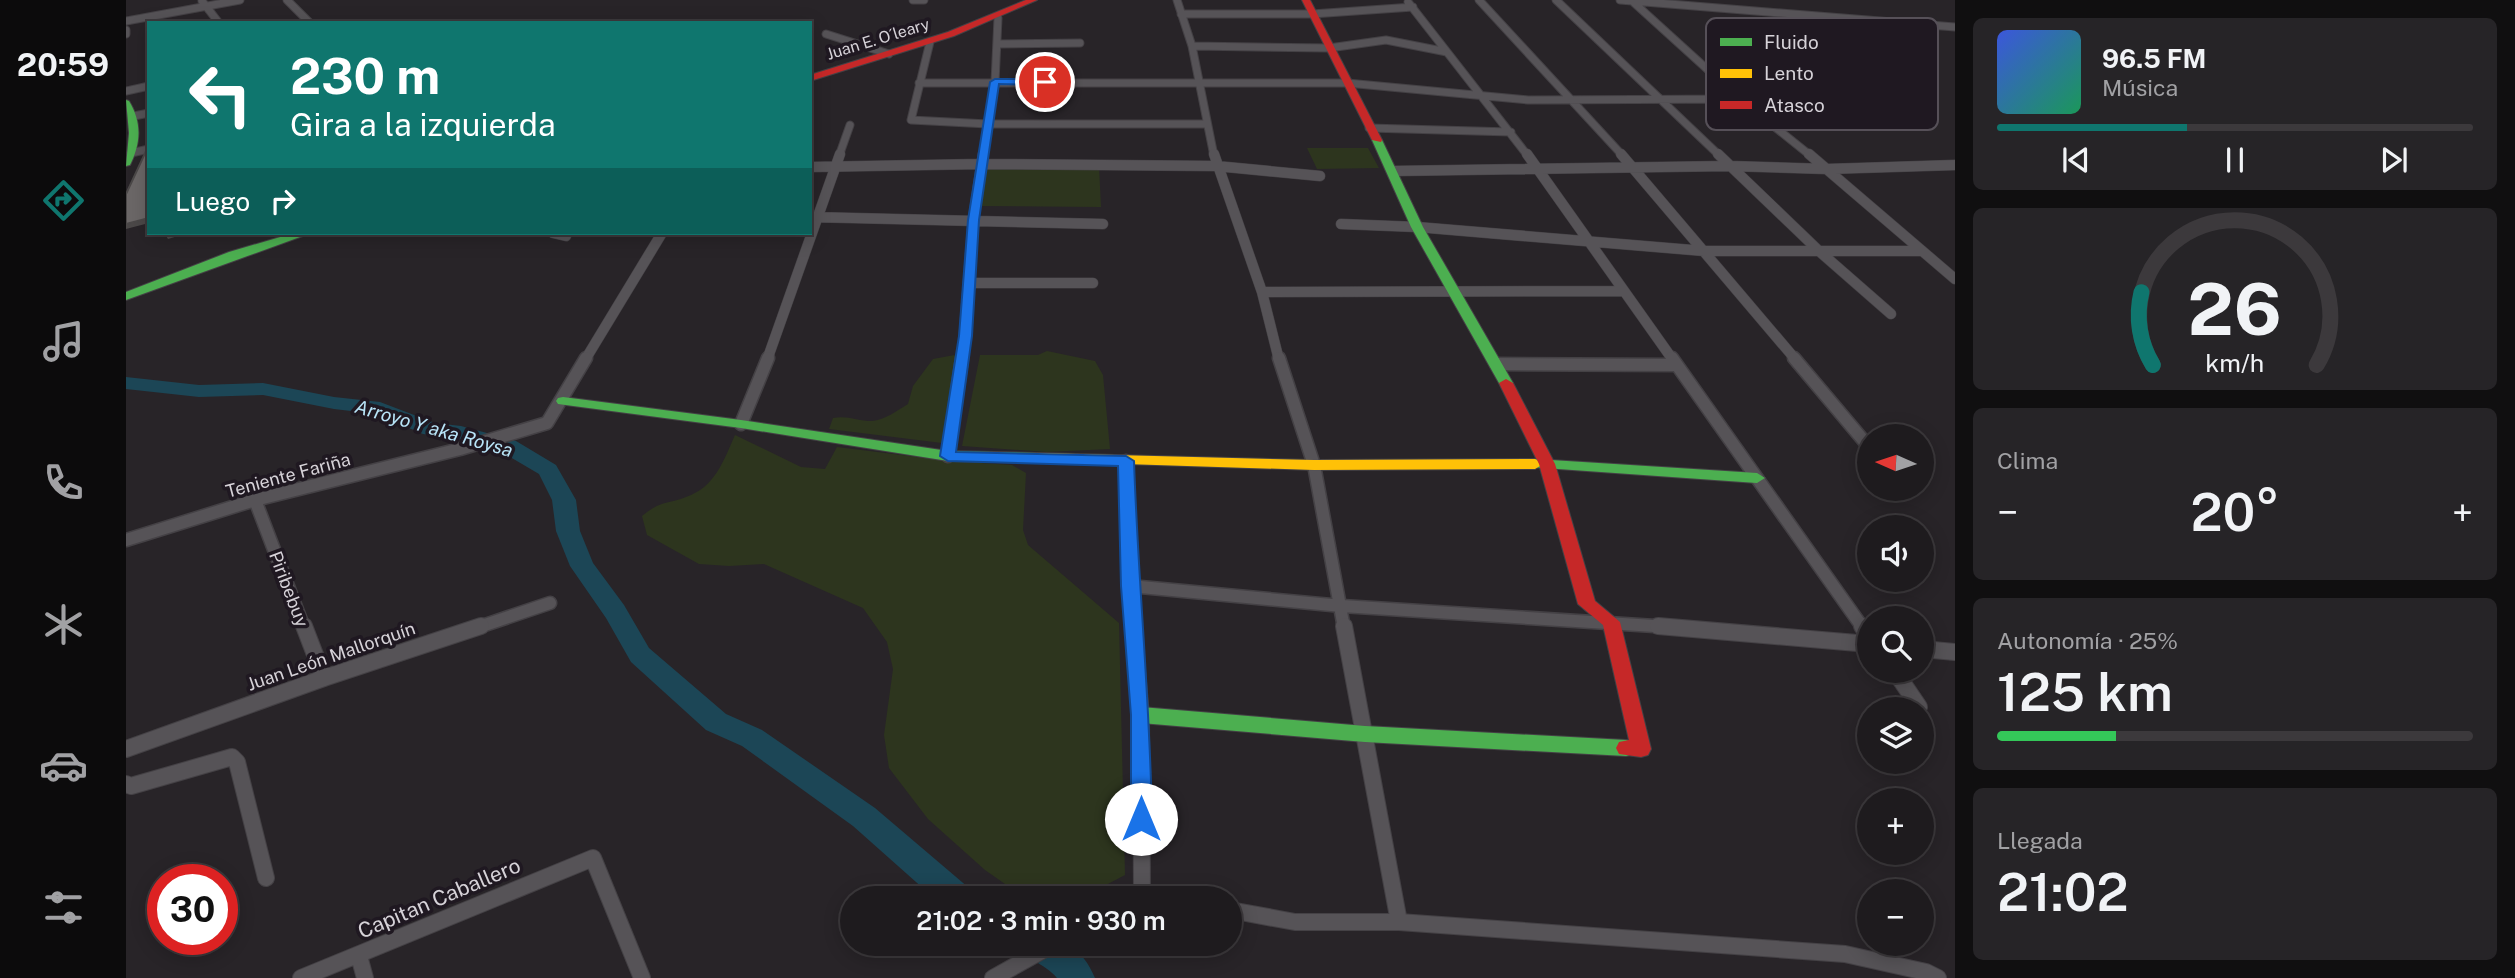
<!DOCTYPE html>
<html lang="es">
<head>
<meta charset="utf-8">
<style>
  :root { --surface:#1e1b1e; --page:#262427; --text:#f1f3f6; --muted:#a1a1a4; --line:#3c393c; --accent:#0f766e }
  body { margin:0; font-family:"Public Sans",sans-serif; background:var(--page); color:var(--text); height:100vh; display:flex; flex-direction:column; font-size:26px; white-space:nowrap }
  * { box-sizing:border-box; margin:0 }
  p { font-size:23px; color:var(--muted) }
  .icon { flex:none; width:38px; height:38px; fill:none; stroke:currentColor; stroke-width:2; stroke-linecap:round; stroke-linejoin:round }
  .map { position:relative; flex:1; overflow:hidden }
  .drawer { display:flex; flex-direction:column; gap:18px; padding:18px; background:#100f10; width:560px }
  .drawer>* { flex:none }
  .banner { position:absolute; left:21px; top:21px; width:665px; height:214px; border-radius:0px; box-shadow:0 4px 18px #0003,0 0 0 2px var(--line); background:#0f766e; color:#fff; overflow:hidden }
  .needle { width:46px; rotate:273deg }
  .tools { position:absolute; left:1731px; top:424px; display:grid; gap:14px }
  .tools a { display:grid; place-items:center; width:77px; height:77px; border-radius:50%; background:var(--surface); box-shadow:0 4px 18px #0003,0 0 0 2px var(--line); font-size:35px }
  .speed { position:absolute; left:21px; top:864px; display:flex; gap:14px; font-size:35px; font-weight:700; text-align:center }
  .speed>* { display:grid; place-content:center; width:91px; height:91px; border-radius:50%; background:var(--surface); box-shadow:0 4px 18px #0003,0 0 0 2px var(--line); line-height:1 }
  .speed .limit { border:10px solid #d22; background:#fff; color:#111 }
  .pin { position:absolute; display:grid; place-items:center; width:60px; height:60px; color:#fff; margin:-30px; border:4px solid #fff; border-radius:50%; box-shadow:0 2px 7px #0007 }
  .me { position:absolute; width:77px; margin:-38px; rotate:0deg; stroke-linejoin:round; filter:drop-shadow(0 0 5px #0008) }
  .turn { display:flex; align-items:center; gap:24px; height:147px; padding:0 28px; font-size:32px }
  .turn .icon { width:91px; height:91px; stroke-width:2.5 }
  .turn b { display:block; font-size:49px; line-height:60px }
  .then { display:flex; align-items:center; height:66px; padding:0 28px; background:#0003; gap:14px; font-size:26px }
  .big { font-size:52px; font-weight:600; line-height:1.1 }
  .drawer .tile { flex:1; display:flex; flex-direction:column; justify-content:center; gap:10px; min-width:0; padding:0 24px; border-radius:10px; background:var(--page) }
  .drawer .dial { align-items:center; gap:0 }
  .dial svg { height:182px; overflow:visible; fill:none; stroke:var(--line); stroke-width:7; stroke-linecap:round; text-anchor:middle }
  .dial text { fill:var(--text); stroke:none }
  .song { display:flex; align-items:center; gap:21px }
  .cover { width:84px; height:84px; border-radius:10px; background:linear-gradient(135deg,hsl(230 70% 55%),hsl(150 70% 35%)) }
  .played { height:7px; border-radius:4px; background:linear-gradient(90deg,var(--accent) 40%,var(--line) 40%) }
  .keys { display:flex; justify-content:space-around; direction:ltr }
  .heat { display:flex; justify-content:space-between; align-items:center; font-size:38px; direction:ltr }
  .charge { height:10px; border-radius:5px; background:linear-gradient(90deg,#34c759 25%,var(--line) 0) }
  .trip { position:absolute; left:714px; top:886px; width:402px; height:70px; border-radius:35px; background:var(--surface); box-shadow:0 4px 18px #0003,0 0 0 2px var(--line); font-weight:600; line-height:70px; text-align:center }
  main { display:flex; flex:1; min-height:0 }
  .menu { display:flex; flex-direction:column; width:126px; justify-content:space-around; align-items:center; background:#0c0b0c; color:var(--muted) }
  .menu .icon { width:49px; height:49px }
  .menu .selected { color:var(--accent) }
  .menu b { font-size:32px; color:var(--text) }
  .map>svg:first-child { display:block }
  .green { fill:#2d351e }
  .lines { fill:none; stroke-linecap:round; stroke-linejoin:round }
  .river { fill:#1c4656; fill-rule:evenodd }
  .street-far3-casing { stroke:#444145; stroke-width:9 }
  .street-far2-casing { stroke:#444145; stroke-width:11 }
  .street-far1-casing { stroke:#444145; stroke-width:15 }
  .street-casing { stroke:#444145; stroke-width:18 }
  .fast-casing { stroke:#444145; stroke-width:2 }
  .slow-casing { stroke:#444145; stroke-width:2 }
  .jam-casing { stroke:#444145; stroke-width:2 }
  .street-far3 { stroke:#565357; stroke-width:7 }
  .street-far2 { stroke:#565357; stroke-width:10 }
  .street-far1 { stroke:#565357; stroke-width:12 }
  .street { stroke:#565357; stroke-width:16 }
  .fast { fill:#4caf50; fill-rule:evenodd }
  .slow { fill:#ffc107; fill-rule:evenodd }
  .jam { fill:#c62828; fill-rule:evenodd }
  .shaded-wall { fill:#4b4848 }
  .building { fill:#6b6767; stroke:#4b4848; stroke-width:2 }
  .route { fill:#1a73e8; stroke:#114b97; stroke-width:2 }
  .labels { text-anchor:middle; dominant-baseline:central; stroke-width:7; stroke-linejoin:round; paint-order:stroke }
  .far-street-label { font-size:16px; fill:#d6d2d8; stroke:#1f1821 }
  .street-label { font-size:18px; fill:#d6d2d8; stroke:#1f1821 }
  .water-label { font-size:19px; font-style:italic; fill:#b8e4f8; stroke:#1f1821 }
  .near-street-label { font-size:21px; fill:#d6d2d8; stroke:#1f1821 }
  .key { fill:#1f1821; stroke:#565058; stroke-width:2 }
  .key-label { font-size:19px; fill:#d6d2d8 }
</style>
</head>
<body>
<main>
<nav class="menu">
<b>20:59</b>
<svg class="icon selected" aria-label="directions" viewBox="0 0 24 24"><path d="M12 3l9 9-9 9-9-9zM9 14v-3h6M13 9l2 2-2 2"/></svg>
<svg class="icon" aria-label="music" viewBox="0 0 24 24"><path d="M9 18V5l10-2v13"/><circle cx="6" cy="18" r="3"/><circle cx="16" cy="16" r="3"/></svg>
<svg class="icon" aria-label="phone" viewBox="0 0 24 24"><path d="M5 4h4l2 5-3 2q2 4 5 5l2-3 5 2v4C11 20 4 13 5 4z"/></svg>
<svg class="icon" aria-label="climate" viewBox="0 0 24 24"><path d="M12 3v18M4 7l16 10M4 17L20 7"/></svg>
<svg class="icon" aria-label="car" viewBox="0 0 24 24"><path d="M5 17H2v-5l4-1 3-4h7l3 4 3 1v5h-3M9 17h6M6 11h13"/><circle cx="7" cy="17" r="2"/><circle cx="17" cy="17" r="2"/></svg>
<svg class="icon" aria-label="filters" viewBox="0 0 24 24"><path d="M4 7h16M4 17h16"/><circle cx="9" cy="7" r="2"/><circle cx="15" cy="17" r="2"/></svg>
</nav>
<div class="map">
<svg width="1829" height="978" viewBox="0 0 1829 978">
  <rect width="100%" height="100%" fill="#282428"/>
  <path class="green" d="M1181,148h61l11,20 -62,1z
    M859,165l114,1 2,41 -122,-1z
    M921,351l48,10 8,14 7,74 -63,3 -85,-6 18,-91h58z
    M834,354l-18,89 -113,-14 4,-11c14,-3 25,3 39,3 13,-1 26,-11 36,-17l5,-18 20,-27z
    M609,435l66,32 24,2 12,-22 113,14 62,4 14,8 -3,57 5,15 91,78 6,252 -44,23h-56l-40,-28 -57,-51 -39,-51 -5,-33 9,-66 -6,-27 -24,-34 -99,-44 -35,2 -30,-2 -52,-29 -5,-19c20,-16 23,-11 44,-19 29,-10 37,-35 49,-62z"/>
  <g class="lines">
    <path class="river" d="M0,377l73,8 64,-2 71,14 46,5 55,21 26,3 55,15 40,24 20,35 4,31 13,32 31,42 25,43 77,66 36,16 113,78 94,80 5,10h-40l-81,-72 -111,-80 -36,-16 -75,-68 -25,-44 -36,-52 -14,-35 -4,-31 -13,-26 -39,-23 -41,-12 -36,-5 -47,-20 -42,-5 -71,-14 -64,2 -73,-8z
      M891,943c39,0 61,-6 78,35h-38c-12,-15 -32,-17 -40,-35z"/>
    <g class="street-far3-casing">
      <path id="street-far3" d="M161,0l23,23
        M787,0h11
        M1051,0l15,46 22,110
        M1353,0l144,156
        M1430,0l164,156
        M1494,0l335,27
        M76,1l17,22
        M1506,1l108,98 71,57
        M1282,2l39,50
        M1055,14h131l101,-7
        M0,21l114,-21
        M0,30v4
        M700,34l63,20
        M804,42l-19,78 77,4h218
        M871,44l83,-1
        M1066,46l137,2 57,-8 61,12 81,104
        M793,83h428l181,17 212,-1
        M0,91l23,-5
        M8,116l15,-3
        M1243,128l142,4
        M5,153l18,-4
        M713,156l11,-31
        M857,156l12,-74 3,-64"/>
    </g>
    <g class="street-far2-casing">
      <path id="street-far2" d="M1088,154l48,138 17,68
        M1401,154l146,206
        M1495,154l175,206
        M1592,154l101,97 72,63
        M1683,154l146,125
        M684,167l172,-3 234,2 104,10
        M1267,171l336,-5 98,3 128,-4
        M685,217l292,7
        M1215,224l76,3 287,24h218
        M427,233l13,3
        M844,283h123
        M1136,292l362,-1
        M459,360l77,-127
        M641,360l73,-206
        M836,360l11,-140 10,-66"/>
    </g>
    <g class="street-far1-casing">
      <path id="street-far1" d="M1153,358l35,107 30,163
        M1546,358l191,270
        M1668,358l75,89
        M1370,364l181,1
        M615,424l27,-66
        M822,456l14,-98
        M1000,461l8,167
        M129,500l49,128
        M0,540l129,-40 205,-51 87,-26 39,-65
        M1004,586l212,20 344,22
        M350,628l74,-25"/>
    </g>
    <g class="street-casing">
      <path id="street" d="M178,626l20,52
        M1007,626l8,89 1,182
        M1218,626l55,296
        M1532,626l211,18
        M1736,626l7,10
        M1796,649l33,3
        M1768,670l25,37
        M0,749l198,-71 157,-52
        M0,784l5,2 101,-29 5,5 29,116
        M1014,898h24
        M1104,910l65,12h104l446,32 81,18 12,6
        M233,956l6,22
        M175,978l292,-120 49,120
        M867,978l63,-35"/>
    </g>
    <g class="fast-casing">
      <path id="fast" d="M0,100l3,1c13,21 12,42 1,64l-4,1 3,-33z
        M1247,138l9,2 41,87 90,156 -2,3 -5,1 -7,-4 -88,-156 -39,-87z
        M168,233h17l-185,67v-8l103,-40z
        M437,397l178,23 207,31 89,2 8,5 -8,5 -89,-2 -207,-33 -183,-24 -2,-3 2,-3z
        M1409,459l222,14 8,5 -8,5 -227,-16 -3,-3 3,-3z
        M1015,707l224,19 261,14 7,2 3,6 -3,6 -7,2 -261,-14 -224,-19 -7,-3 -3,-5 3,-5z"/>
    </g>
    <g class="slow-casing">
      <path id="slow" d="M911,453l277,7 221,-1 8,5 -8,5 -221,1 -282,-9 -3,-3z"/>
    </g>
    <g class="jam-casing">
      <path id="jam" d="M900,0h11l-83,36 -144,45v-6l138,-43z
        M1176,0h8l72,140 -1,2 -9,-2z
        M1380,379l7,4 42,81 40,137 25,21 31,127 -3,6 -7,2 -22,-3 -3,-6 3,-6 10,-2 -26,-115 -25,-21 -39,-140 -40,-81z"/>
    </g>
    <use href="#street-far3" class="street-far3"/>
    <use href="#street-far2" class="street-far2"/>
    <use href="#street-far1" class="street-far1"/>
    <use href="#street" class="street"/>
    <use href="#fast" class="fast"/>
    <use href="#slow" class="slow"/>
    <use href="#jam" class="jam"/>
  </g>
  <path class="shaded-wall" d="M23,218v5l-23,6v-5z
    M44,233h18l-20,6 -3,-5z"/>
  <path class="building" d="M23,150v68l-23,6v-30l20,-43z"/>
  <path class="route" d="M869,79h50l5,3 -5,3 -46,-1 -20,136 -7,116 -16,116 170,4 8,5c4,120 16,238 18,358l-3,6 -8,3 -7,-3 -3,-6v-104l-10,-129 -3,-120 -170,-5 -8,-5 19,-120 9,-116 22,-138z"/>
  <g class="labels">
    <g class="far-street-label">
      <text transform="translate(752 39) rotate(-17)">Juan E. O´leary</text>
    </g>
    <g class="street-label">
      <text transform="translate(162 475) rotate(-15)">Teniente Fariña</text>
      <text transform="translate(163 589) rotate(69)">Piribebuy</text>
      <text transform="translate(205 656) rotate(-19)">Juan León Mallorquín</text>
    </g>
    <g class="water-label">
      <text transform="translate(308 428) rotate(16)">Arroyo Y aka Roysa</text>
    </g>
    <g class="near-street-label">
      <text transform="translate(313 898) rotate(-23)">Capitan Caballero</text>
    </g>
  </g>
  <rect x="1580" y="18" width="232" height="112" rx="10" class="key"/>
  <rect x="1594" y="38" width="32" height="8" fill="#4caf50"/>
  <rect x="1594" y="69" width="32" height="9" fill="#ffc107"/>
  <rect x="1594" y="101" width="32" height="8" fill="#c62828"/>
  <g class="key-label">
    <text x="1638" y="49">Fluido</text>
    <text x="1638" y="80">Lento</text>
    <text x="1638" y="112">Atasco</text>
  </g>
</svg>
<div class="tools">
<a><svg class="needle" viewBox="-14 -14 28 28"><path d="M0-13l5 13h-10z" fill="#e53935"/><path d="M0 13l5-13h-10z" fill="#a1a1a4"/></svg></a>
<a><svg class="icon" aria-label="sound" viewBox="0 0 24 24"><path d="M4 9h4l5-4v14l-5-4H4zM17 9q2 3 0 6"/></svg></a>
<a><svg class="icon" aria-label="search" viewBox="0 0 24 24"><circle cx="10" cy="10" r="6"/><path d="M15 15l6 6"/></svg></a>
<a><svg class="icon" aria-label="layers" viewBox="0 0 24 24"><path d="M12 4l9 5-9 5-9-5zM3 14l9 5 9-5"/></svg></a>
<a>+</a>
<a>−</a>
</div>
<div class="speed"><div class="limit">30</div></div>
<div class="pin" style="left:919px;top:82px;background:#d93025"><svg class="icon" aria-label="arrive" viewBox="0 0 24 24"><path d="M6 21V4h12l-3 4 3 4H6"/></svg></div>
<svg class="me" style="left:1015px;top:819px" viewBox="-20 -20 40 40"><circle r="19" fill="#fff"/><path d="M0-13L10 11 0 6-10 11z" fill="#1a73e8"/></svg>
<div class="trip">21:02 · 3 min · 930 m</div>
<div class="banner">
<div class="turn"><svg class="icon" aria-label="left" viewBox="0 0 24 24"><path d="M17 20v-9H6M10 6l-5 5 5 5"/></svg><div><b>230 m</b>Gira a la izquierda</div></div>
<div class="then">Luego<svg class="icon" aria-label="right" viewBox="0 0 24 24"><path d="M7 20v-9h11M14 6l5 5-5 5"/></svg></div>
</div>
</div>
<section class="drawer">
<div class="tile">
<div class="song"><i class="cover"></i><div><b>96.5 FM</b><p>Música</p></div></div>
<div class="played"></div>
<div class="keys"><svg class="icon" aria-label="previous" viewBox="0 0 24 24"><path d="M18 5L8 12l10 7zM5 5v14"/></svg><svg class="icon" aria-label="pause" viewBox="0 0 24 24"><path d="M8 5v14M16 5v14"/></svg><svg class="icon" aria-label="next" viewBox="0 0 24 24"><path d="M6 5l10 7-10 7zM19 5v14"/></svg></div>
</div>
<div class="tile dial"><svg viewBox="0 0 100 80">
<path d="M14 69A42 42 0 1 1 86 69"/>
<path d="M14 69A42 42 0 0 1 9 37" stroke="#0f766e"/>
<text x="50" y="56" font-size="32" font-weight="700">26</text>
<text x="50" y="72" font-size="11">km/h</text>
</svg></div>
<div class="tile"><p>Clima</p>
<div class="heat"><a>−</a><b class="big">20°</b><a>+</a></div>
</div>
<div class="tile"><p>Autonomía · 25%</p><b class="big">125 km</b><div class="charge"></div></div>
<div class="tile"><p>Llegada</p><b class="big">21:02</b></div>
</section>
</main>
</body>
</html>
